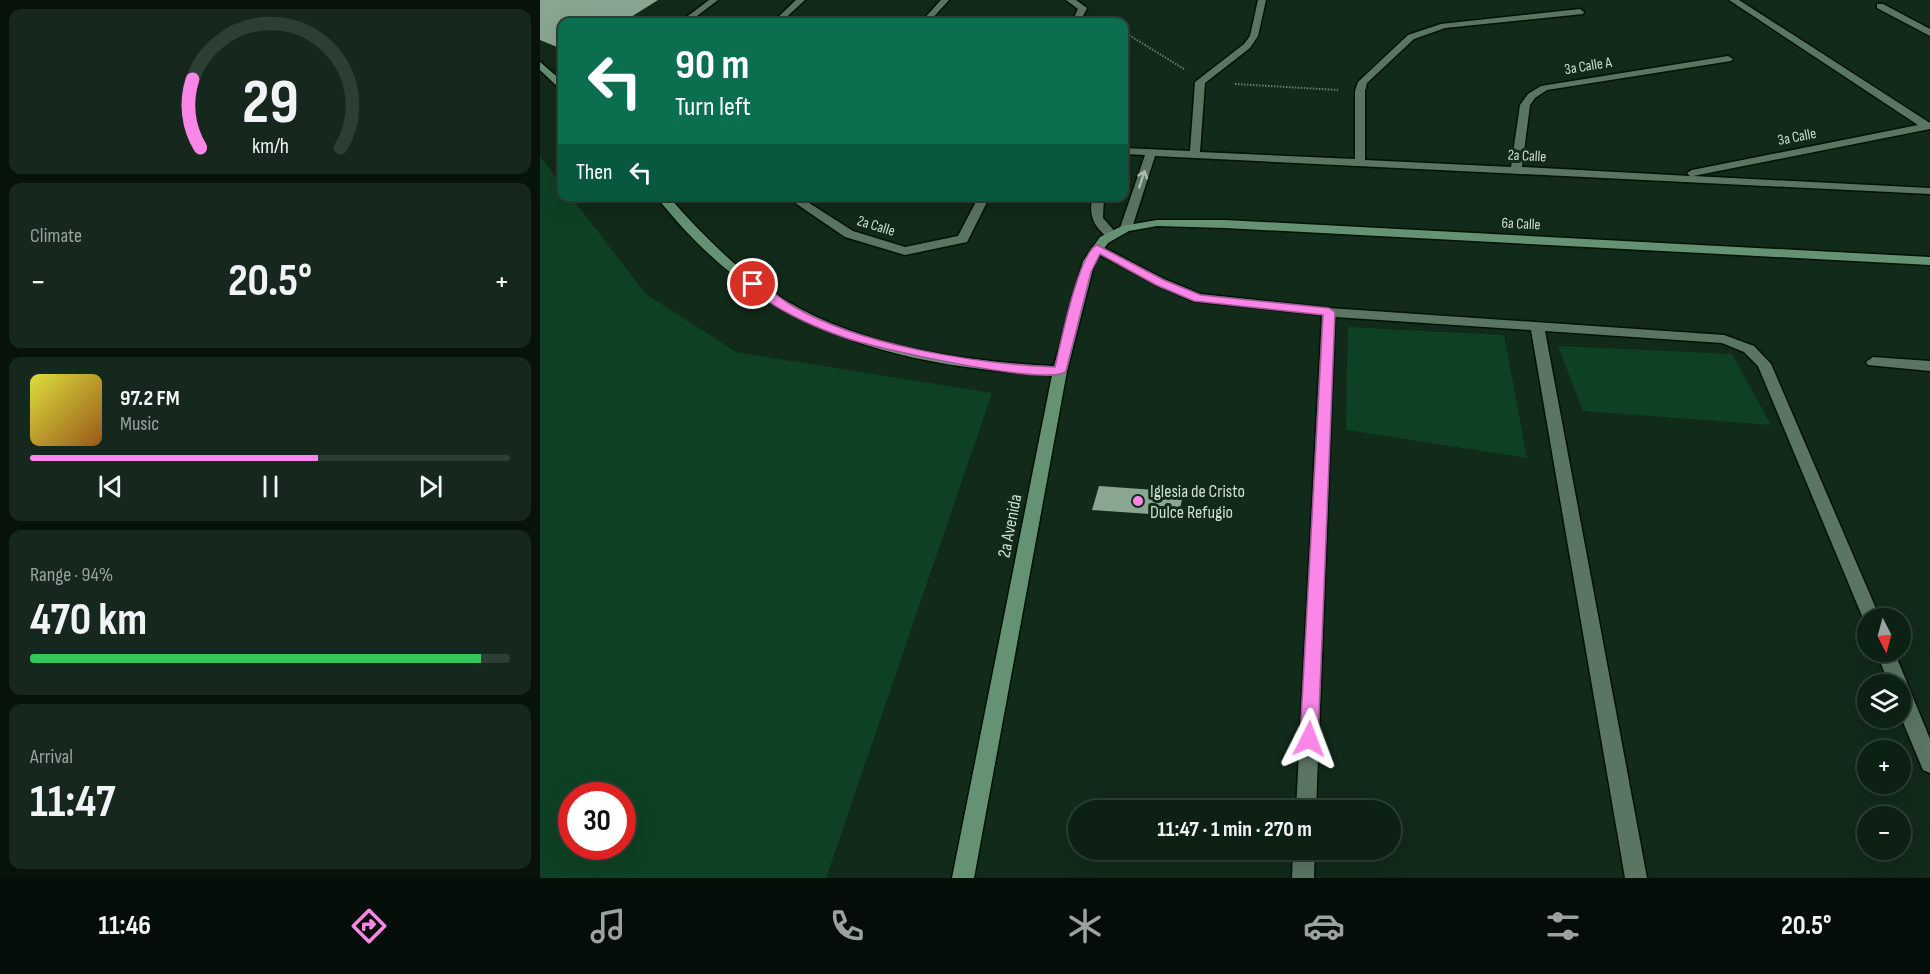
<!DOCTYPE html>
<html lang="en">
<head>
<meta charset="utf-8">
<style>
  :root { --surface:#0d2014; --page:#16281d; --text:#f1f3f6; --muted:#9aa3a0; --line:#2d3e34; --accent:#fa87e7 }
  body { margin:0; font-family:"Sofia Sans Condensed",sans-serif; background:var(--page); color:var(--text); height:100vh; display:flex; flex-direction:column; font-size:22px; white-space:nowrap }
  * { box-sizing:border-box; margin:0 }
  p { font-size:20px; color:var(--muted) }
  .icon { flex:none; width:33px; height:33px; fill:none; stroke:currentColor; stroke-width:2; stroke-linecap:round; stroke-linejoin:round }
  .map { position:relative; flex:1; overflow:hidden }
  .details { display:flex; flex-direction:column; gap:9px; padding:9px; background:#07120b; width:540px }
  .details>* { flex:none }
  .hud { position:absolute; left:18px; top:18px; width:570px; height:183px; border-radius:12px; box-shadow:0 6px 24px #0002,0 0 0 2px var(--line); background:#0b6e4f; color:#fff; overflow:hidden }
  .needle { width:39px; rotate:174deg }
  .buttons { position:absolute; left:1317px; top:608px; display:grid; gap:12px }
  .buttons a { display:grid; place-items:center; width:54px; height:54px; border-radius:50%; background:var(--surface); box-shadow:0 6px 24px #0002,0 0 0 2px var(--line); font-size:30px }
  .speed { position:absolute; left:18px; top:782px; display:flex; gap:12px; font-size:30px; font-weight:700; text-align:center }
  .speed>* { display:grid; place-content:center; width:78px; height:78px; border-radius:50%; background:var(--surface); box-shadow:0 6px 24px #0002,0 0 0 2px var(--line); line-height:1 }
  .speed .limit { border:9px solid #d22; background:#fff; color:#111 }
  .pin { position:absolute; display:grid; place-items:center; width:51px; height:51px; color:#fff; margin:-26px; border:3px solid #fff; border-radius:50%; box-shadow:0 2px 6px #0007 }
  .me { position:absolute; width:66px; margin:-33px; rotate:3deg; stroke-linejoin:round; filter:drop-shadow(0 0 4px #0008) }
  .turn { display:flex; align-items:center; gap:21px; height:126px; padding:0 18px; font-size:27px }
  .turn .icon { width:78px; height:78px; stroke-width:2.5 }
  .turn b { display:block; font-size:42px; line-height:51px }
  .then { display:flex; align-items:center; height:57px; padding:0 18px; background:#0003; gap:12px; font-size:22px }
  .big { font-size:45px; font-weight:700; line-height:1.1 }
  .details .widget { flex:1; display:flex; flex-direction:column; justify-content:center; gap:9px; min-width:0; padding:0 21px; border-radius:12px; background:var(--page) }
  .details .dial { align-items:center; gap:0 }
  .dial svg { height:156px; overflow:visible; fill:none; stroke:var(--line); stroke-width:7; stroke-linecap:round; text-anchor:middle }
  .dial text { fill:var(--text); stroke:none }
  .song { display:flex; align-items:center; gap:18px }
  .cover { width:72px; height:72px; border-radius:9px; background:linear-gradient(135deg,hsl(60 70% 55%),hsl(30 70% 35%)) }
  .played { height:6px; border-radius:3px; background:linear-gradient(90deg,var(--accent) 60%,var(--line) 60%) }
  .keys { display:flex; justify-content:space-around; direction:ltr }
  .heat { display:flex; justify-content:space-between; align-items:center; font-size:33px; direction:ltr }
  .charge { height:9px; border-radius:4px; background:linear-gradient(90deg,#34c759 94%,var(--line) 0) }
  .trip { position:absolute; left:528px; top:800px; width:333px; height:60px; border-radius:30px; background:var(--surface); box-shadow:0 6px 24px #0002,0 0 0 2px var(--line); font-weight:700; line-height:60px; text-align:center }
  .tabs { display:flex; height:96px; justify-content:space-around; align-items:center; background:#050d08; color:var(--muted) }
  .tabs .icon { width:42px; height:42px }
  .tabs .active { color:var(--accent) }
  .tabs b { font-size:27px; color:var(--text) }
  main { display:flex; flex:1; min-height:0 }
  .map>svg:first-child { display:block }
  .green { fill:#0e4123; fill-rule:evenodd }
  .building { fill:#8aa691 }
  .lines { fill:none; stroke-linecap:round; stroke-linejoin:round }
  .street-casing { stroke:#001205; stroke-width:3 }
  .secondary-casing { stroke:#001205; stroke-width:3 }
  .path { stroke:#697d6f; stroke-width:2; stroke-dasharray:1.5 1.5; stroke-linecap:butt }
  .street { fill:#5a7562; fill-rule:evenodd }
  .secondary { fill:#649272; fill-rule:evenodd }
  .oneway { stroke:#adbfb1 }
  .route { fill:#fa87e7; stroke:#a25896; stroke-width:1.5 }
  .poi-dot { fill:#fa87e7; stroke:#112a1a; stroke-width:2 }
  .labels { text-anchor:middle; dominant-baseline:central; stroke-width:6; stroke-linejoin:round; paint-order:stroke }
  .far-street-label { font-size:15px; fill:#d0dfd3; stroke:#112a1a }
  .poi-label { font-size:18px; fill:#d0dfd3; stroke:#112a1a; text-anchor:start }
  .street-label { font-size:18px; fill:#d0dfd3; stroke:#112a1a }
</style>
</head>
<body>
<main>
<section class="details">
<div class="widget dial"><svg viewBox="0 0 100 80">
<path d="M14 69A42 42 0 1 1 86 69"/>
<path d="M14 69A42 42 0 0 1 10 34" stroke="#fa87e7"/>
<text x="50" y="56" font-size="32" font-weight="700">29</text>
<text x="50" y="72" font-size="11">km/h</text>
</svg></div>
<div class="widget"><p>Climate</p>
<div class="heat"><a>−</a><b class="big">20.5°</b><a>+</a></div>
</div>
<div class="widget">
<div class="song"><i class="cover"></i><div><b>97.2 FM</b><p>Music</p></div></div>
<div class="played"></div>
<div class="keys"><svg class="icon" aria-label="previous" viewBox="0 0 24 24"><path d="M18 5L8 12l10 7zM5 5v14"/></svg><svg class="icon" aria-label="pause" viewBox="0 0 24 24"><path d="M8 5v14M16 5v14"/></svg><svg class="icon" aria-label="next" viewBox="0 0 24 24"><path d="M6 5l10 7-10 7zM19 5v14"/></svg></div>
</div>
<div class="widget"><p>Range · 94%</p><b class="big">470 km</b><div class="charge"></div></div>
<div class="widget"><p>Arrival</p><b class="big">11:47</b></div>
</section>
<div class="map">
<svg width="1390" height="878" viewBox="0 0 1390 878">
  <rect width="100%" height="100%" fill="#112a1a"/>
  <path class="green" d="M0,156l22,30v10l9,1 75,97 90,58 256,41 -166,485h-286zM32,795h50v51h-50z
    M808,327l156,8 23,123 -181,-28z
    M1018,346l174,8 39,71 -188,-14z"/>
  <path class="building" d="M0,0h118l-35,22h-61v27l-22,-9z
    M559,486l84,6 -4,24 -87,-6z"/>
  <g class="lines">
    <g class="street-casing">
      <path id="street" d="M169,0h9l-29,22h-9z
        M256,0h9l-24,22h-8z
        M401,0h8l-20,22h-8z
        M526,0h10l11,8 -7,14h-8l6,-13z
        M718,0h8l-8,36 -8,12 -45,35 -5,69 155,7v-68l3,-9 50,-47 33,-11 139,-15 4,3 -1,2 -138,14 -31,11 -47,44 -2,8v69l146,7 9,-62 8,-11 13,-8 187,-30 5,3 -2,2 -184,29 -12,8 -5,7 -8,62 168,9 -3,-3 5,-3 226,-45 -189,-125h10l191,123v6l-237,47 237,12v6l-775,-38 -23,72 -2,2h-8l-2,-2 25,-73 -21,-1v-6l66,3 5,-69 49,-38 6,-8z
        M1337,4h6l47,25v7l-53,-28z
        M245,196h13l55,35 52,16 53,-11 21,-40h11l-23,46 -62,13 -60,-18z
        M553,196h11l-1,22 14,16 -2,3h-8c-14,-11 -19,-23 -14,-41z
        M557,244l67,35 36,15 129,14 395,27 30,11 17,18 109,254h-12v6l-3,-1 -107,-257 -14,-14 -22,-9 -177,-12 102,547h-22l-94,-548 -196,-13 -19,493h-20l26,-495 -129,-14 -37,-16 -63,-34 -2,-3z
        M1333,357l57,4v10l-62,-6 -2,-3z
        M1336,651h18l36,88v34l-7,-3 -23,-55v-31h-11z
        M753,849h22l-1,29h-22z"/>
    </g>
    <g class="secondary-casing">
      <path id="secondary" d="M0,62l22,19v8l-3,-1 -19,-18z
        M116,196h12c32,36 66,72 107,98 82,53 184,67 279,72l29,-105 17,-24 22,-11 35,-6h68l705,37v8l-705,-37 -68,-2 -28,5 -21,12 -13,18 -28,110 -93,507h-22l100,-503c-163,-9 -292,-45 -396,-179z"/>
    </g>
    <path class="path" d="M584,32l60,37
      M695,84l103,6"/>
    <use href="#street" class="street"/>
    <use href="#secondary" class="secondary"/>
  </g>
  <defs><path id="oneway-shaft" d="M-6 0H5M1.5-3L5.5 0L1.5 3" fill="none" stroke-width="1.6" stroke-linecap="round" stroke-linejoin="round" transform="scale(1.5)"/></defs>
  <use class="oneway" href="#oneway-shaft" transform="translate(602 179) rotate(-72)"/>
  <path class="route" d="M557,245l67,35 37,15 128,13 6,4 -17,427 -3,6 -6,2 -6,-2 -3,-6 23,-424 -129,-14 -38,-16 -56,-31 -9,18 -25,99c-13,17 -197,-24 -223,-34 -29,-10 -75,-30 -95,-53l5,-4 4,1c12,8 23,17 34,24 67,40 186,59 264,62 5,-21 24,-116 42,-122z"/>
  <circle class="poi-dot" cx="598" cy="501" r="6"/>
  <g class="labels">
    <g class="far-street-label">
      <text transform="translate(1048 66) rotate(-9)">3a Calle A</text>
      <text transform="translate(1257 137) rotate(-11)">3a Calle</text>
      <text transform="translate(987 156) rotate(3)">2a Calle</text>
      <text transform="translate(981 224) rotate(3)">6a Calle</text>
      <text transform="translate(336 226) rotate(17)">2a Calle</text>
    </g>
    <g class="poi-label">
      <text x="610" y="491">Iglesia de Cristo<tspan x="610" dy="21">Dulce Refugio</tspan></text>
    </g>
    <g class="street-label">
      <text transform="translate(470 526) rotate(-79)">2a Avenida</text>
    </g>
  </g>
</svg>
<div class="buttons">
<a><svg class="needle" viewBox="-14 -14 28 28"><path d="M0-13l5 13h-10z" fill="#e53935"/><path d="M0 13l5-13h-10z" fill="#9aa3a0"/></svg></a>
<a><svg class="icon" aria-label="layers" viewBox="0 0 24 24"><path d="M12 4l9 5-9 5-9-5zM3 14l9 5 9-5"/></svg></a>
<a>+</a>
<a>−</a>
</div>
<div class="speed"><div class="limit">30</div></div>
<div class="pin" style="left:213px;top:284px;background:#d93025"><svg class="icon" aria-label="arrive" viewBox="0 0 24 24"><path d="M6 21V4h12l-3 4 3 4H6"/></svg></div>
<svg class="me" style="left:769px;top:739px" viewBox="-20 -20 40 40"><path d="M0-17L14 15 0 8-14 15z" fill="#fa87e7" stroke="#fff" stroke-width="4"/></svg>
<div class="trip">11:47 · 1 min · 270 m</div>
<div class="hud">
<div class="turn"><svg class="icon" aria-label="left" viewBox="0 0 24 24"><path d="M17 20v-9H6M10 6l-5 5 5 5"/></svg><div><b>90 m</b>Turn left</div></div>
<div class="then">Then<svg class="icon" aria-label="left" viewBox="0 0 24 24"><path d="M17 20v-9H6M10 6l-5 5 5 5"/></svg></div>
</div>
</div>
</main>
<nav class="tabs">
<b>11:46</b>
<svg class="icon active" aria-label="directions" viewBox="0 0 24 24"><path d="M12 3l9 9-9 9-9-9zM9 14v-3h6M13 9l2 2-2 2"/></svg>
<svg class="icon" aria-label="music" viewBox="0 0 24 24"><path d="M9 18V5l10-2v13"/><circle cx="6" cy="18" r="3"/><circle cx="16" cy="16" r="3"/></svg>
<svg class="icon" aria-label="phone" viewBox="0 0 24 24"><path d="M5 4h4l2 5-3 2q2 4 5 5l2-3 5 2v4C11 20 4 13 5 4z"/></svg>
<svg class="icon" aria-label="climate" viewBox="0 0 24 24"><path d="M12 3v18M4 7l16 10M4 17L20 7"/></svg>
<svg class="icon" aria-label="car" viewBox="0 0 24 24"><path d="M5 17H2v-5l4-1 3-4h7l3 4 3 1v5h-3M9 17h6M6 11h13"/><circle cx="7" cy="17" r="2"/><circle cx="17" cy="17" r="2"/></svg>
<svg class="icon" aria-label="filters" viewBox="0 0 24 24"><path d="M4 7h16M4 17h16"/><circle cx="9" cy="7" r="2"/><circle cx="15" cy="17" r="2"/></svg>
<b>20.5°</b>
</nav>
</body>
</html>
